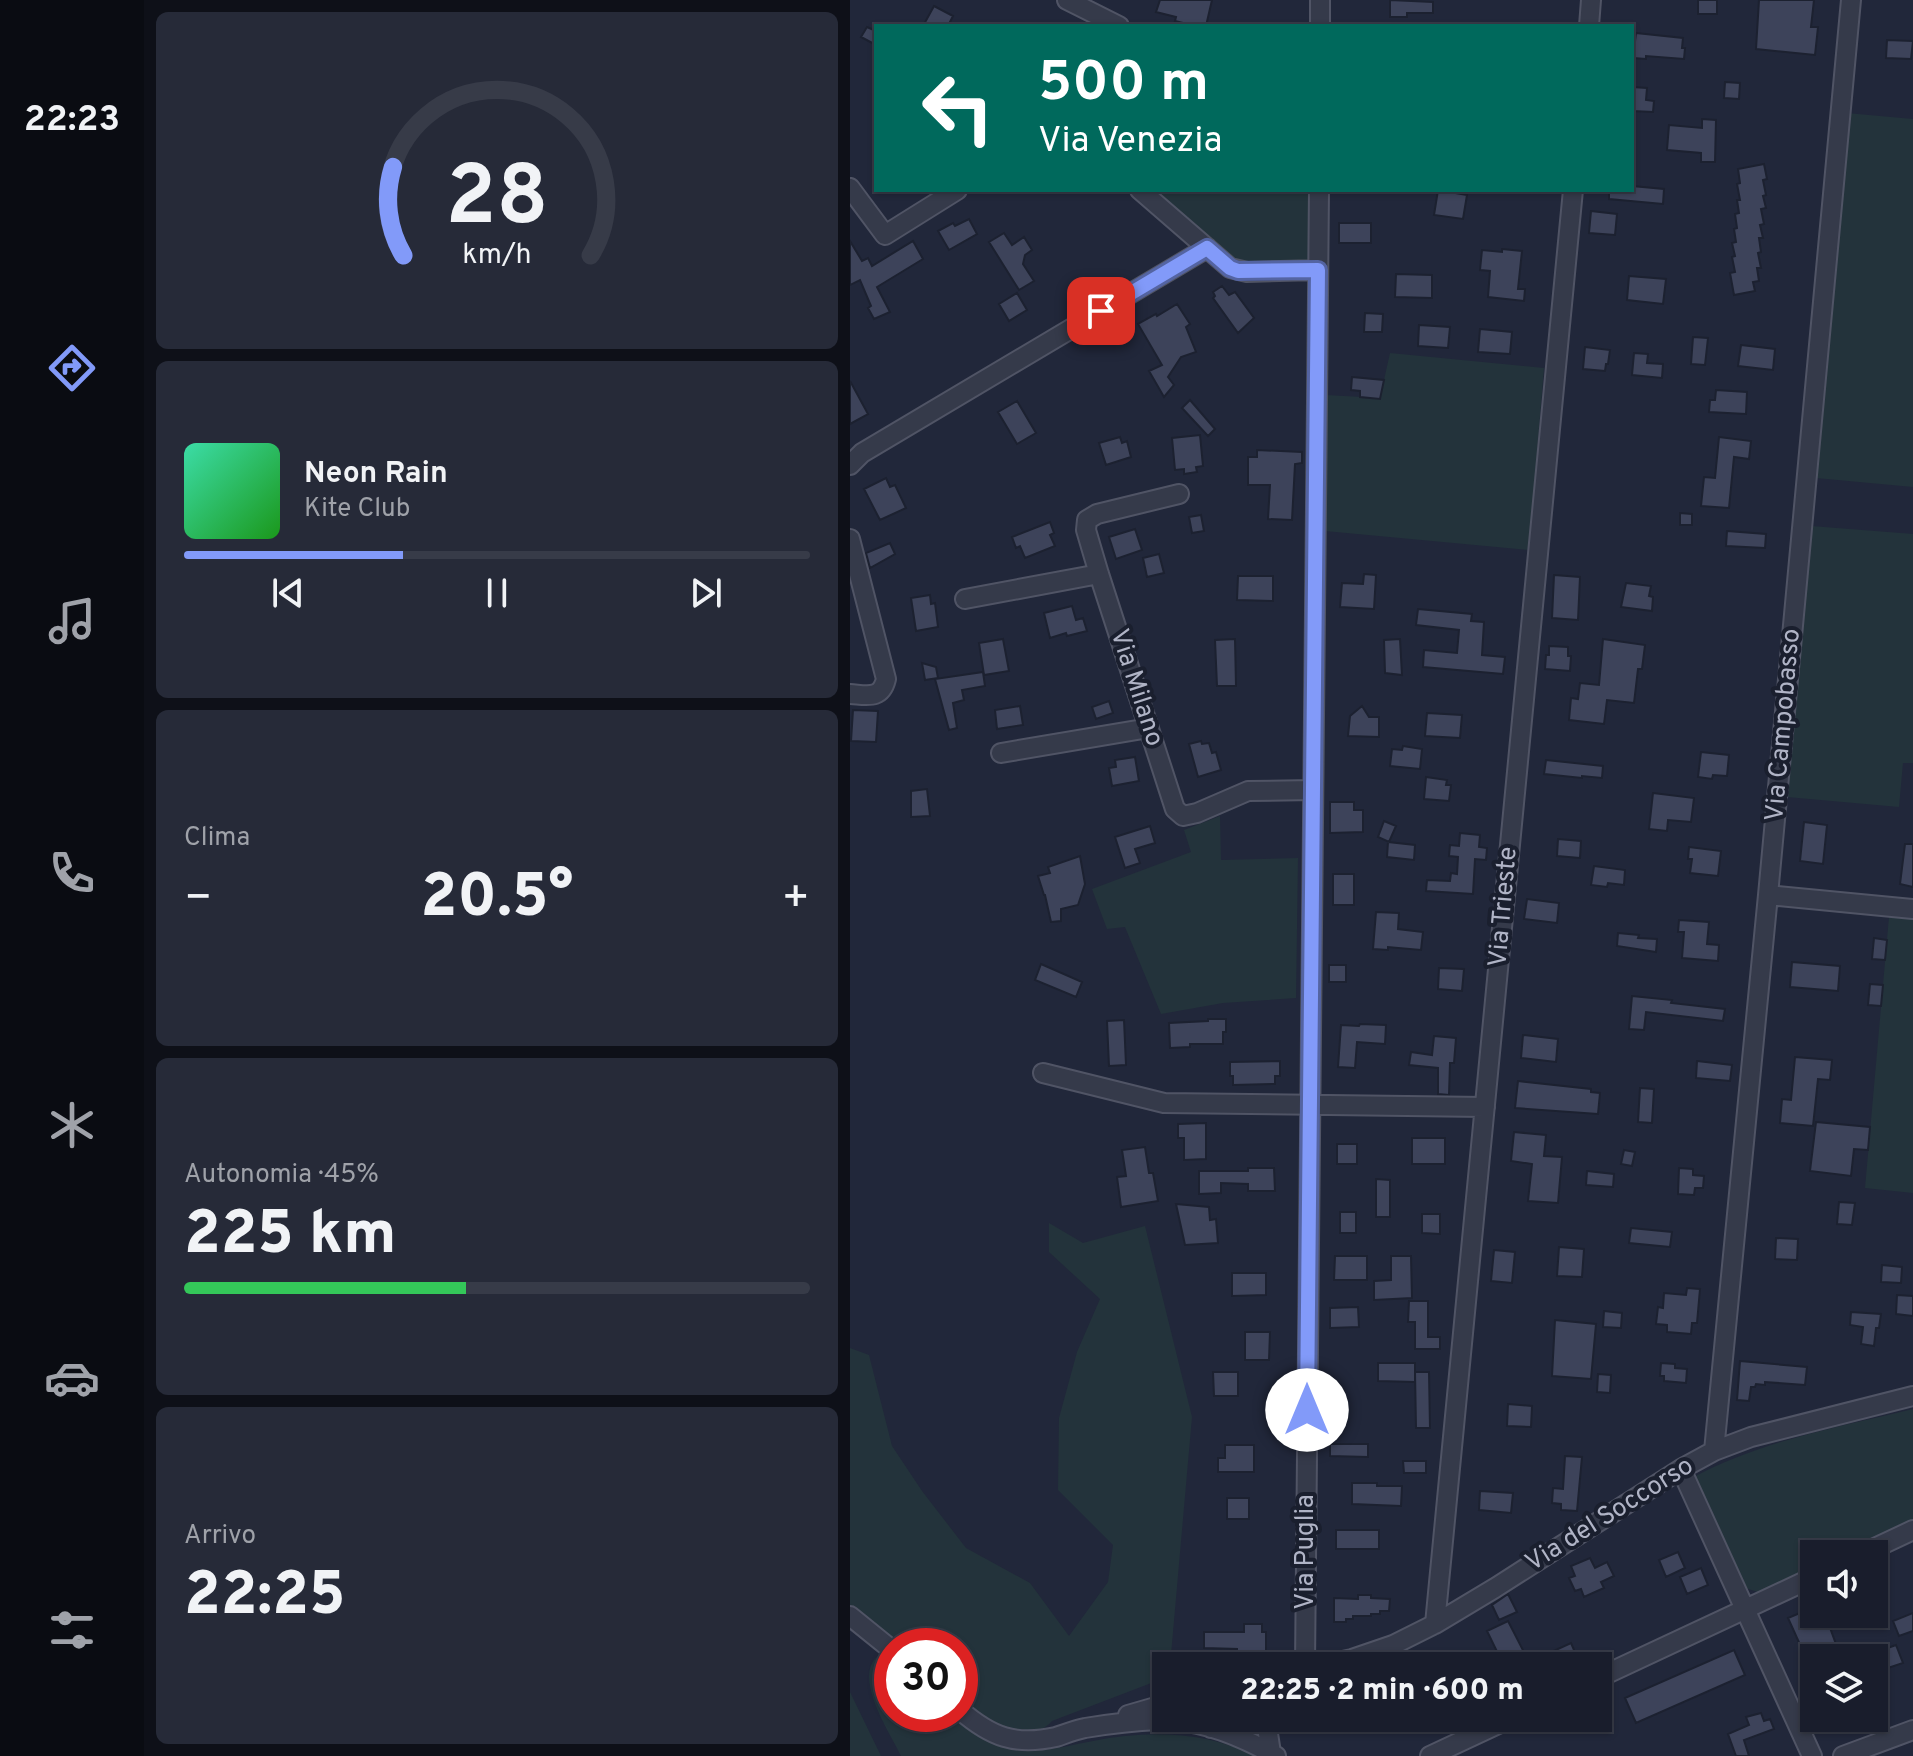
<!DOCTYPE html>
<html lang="it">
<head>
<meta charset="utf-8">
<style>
  :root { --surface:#191d2c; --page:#262a38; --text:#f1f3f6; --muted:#9fa2a9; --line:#373b48; --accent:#829af9 }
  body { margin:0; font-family:Overpass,sans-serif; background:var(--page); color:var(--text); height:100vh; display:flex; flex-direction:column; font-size:30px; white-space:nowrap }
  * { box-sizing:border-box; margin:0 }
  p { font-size:26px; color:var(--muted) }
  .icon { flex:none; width:44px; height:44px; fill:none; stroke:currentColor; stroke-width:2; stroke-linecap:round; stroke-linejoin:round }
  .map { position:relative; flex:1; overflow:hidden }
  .drawer { display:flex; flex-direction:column; gap:12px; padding:12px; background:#0e1018; width:706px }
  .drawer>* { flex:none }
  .hud { position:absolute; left:24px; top:24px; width:760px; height:168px; border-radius:0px; box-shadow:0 2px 6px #0004,0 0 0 2px var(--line); background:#00695c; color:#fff; overflow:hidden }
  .controls { position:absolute; left:950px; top:1540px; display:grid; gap:16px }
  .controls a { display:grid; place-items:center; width:88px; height:88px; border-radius:0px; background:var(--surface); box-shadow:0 2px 6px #0004,0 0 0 2px var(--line); font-size:40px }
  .speed { position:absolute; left:24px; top:1628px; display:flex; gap:16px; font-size:40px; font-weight:700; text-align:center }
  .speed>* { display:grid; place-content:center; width:104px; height:104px; border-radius:50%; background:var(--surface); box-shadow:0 2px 6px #0004,0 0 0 2px var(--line); line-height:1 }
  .speed .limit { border:12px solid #d22; background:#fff; color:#111 }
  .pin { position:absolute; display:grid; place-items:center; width:68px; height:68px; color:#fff; margin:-34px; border-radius:16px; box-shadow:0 4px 12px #0006 }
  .me { position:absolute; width:88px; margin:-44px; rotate:0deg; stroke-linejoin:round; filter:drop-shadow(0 0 6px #0008) }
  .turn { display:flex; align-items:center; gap:28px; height:168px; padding:0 32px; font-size:36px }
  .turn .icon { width:104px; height:104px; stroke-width:2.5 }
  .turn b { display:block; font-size:56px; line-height:68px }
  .big { font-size:60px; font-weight:800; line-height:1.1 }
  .drawer .widget { flex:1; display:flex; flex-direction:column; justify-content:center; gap:12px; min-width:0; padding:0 28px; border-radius:12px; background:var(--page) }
  .drawer .dial { align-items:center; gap:0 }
  .dial svg { height:208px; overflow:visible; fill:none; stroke:var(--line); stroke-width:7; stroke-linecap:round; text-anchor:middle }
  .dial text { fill:var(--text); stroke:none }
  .song { display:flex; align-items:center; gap:24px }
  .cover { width:96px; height:96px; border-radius:12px; background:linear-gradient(135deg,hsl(160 70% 55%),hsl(120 70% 35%)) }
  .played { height:8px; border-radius:4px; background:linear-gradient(90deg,var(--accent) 35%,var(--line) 35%) }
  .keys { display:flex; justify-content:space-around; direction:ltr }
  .heat { display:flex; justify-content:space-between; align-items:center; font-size:44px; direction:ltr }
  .charge { height:12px; border-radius:6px; background:linear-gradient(90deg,#34c759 45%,var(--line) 0) }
  .trip { position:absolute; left:302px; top:1652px; width:460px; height:80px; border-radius:0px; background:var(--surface); box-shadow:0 2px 6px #0004,0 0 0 2px var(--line); font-weight:800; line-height:80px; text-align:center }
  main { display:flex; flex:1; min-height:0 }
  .menu { display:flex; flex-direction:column; width:144px; justify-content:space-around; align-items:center; background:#0a0c12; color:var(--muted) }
  .menu .icon { width:56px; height:56px }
  .menu .active { color:var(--accent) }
  .menu b { font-size:36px; color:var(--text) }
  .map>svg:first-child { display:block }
  .green { fill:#23333b }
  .building { fill:#3d435a; stroke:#1c2130; stroke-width:2 }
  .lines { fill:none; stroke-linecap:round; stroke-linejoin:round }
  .minor-casing { stroke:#505465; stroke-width:22 }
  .minor { stroke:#353a4a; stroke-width:18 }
  .route-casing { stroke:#5464a2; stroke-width:20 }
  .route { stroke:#829af9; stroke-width:14 }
  .labels { text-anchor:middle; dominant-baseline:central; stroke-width:8; stroke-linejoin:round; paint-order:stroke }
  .street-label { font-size:26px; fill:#b0b4c6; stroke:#1a1f2e }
</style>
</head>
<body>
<main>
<nav class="menu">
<b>22:23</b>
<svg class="icon active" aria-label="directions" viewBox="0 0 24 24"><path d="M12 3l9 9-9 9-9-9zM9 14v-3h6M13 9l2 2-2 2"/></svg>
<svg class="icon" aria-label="music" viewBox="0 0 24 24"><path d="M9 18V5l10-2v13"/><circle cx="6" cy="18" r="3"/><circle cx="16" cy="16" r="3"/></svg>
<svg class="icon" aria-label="phone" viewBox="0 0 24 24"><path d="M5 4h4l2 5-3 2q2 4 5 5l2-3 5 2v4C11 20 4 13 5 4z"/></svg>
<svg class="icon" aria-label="climate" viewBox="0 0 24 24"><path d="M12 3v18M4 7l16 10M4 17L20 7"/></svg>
<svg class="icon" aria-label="car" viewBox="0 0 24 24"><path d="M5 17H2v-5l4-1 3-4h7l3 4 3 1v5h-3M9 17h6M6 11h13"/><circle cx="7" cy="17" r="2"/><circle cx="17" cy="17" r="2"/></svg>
<svg class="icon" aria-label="filters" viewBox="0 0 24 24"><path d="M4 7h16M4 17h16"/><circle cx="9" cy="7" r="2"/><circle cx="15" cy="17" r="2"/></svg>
</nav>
<section class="drawer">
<div class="widget dial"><svg viewBox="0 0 100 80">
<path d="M14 69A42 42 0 1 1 86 69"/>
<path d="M14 69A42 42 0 0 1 10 35" stroke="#829af9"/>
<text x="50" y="56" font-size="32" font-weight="700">28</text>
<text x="50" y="72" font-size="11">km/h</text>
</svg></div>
<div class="widget">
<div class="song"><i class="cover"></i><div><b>Neon Rain</b><p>Kite Club</p></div></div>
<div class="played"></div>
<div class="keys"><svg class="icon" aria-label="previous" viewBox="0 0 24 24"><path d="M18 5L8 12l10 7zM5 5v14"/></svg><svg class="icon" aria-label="pause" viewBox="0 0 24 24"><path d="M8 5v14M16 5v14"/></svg><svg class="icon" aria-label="next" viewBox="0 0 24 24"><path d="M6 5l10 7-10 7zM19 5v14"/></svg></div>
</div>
<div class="widget"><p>Clima</p>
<div class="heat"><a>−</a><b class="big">20.5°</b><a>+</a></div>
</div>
<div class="widget"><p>Autonomia · 45%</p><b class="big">225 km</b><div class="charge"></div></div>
<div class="widget"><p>Arrivo</p><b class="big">22:25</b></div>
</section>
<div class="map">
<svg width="1063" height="1756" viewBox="0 0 1063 1756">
  <rect width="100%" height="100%" fill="#21273a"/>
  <path class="green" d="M997,113l66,6v368l-97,-9z
    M301,190h158l-1,73 -73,-1z
    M540,353l154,15 -15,182 -204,-19 1,-136 54,3z
    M961,526l102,8v229h-10l-4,44 -112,-10z
    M370,816l1,44 77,-2 -2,140 -73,5 -62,11 -36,-87 -18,2 -15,-40 99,-37 -7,-22z
    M1039,917l24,2v274l-48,-5z
    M199,1223l34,20 62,-17 47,191 -22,249h-4v16h-12l-102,39c-15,19 -49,10 -67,-1 -9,-6 -17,-14 -25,-21v-53h-64l-46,-35v-263l19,7 23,91 30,45 44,57 64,35 39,53 39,-54 5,-37 -55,-55 1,-72 18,-66 23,-53 -51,-47z
    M1063,1409v111l-73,34h-26v12l-56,26 -16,-5 -50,-109c68,-37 147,-51 221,-69z
    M28,1656l7,2 7,5v51h59c17,15 35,29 57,34 29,7 57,-2 85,-7 55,-11 112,-10 162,15h-354c-11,-23 -49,-79 -23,-100z
    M0,1692l31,64h-31z"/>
  <path class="building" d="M310,0h52l-6,26h-11l-20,-5 1,-4 -20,-5z
    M540,0l43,2v11h-26v4h-17z
    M848,0h19v14h-19z
    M909,0h55l-3,27h7l-3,28 -59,-6z
    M84,6l19,10 -5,10h-25z
    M17,27l9,4v14l-15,-8z
    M786,33l47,5 -1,10h3l-1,11 -38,-3v3l-13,-1z
    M1037,40l26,1 -2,18 -25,-1z
    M875,82l15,1 -1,16 -15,-1z
    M782,87l15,1 -1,12 8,1 -1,11 -21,-1z
    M852,119l14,1 -1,42h-14v-9l-34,-3 2,-25 33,3z
    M914,164l3,15 -4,1 3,15 -3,1 3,12 -5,1 3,15 -4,1 3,13h-4l2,14 -3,1 3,15h-4l2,13 -6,1 2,9 -21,4 -4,-22 5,-1 -3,-15 3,-1 -3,-13 4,-1 -2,-13 3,-1 -2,-14 4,-1 -2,-13h3l-3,-16 3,-1 -2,-14z
    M782,186l32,3 -1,15 -54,-5v-9h23z
    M588,190l29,5 -4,24 -29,-4z
    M741,211l26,3 -2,21 -26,-2z
    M119,219l8,15 -28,16 -11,-19 15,-8 2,3z
    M489,223h32v20h-32z
    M154,233l8,12 12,-8 8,13 -7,5 -2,9 11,17 -15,9 -30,-48z
    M0,241l12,20 6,-3 4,8 41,-25 10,18 -46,28 13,25 -16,7 -6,-11 3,-2 -11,-26 -10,5z
    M652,249l20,2 -4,38h7l-1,12 -36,-4 2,-26 -10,-1 2,-20 20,2z
    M546,274l36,1v23l-37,-1z
    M779,276l37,3 -3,25 -36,-4z
    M372,286l7,9 6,-3 19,26 -16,15 -25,-35 2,-2 -2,-4z
    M167,293l10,17 -18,11 -10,-17z
    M327,304l13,20 -4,3 10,25 -15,5 -13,20 6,8 -10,12 -15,-26 13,-6 -24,-41 18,-10 1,2z
    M515,313l18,1 -1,18h-18z
    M569,325l31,2 -2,21 -30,-2z
    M630,329l32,3 -2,22 -32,-2z
    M843,337l15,1 -3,27 -14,-1z
    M891,345l34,4 -2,21 -35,-4z
    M735,347l25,3 -2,14h-2l-1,7 -22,-2z
    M784,353l14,1 -1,9 16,1 -1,14 -30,-3z
    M502,377l32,3 -4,19 -20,-2v-6l-9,-1z
    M0,381l18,33 -18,10z
    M866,390l31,2 -1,22 -37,-2 1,-12h5z
    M340,400l25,29 -7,7 -26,-28z
    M167,401l19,32 -19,11 -19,-32z
    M350,435l3,31 -7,1 1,5 -13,2v-5l-9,1 -3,-32z
    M270,437l2,6 5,-2 4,16 -25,8 -7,-22z
    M869,437l32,4 -2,18 -15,-2 -5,51 -28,-2 3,-29 11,1z
    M407,450l45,2v11l-7,1 -3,56 -24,-1 2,-34h-22v-28h9z
    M36,478l4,9 5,-2 11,23 -26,12 -16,-31z
    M830,513l12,1v11h-12z
    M351,515l3,16 -12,2 -3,-16z
    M200,522l4,11 -4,2 5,11 -30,12 -5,-12 -4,2 -4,-11z
    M285,529l7,21 -26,9 -7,-22z
    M877,531l39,3 -1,14 -39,-2z
    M40,543l5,11 -25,14 -4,-15z
    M309,554l5,19 -17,4 -4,-19z
    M514,574l12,1 -2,34 -34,-2 2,-24 21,1z
    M704,575l26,2 -2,43 -26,-2z
    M388,576h35v25l-36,-1z
    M776,583l25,3 -2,10 4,1 -1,14 -31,-4z
    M80,595l1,9 4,-1 3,24 -22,4 -5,-33z
    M222,606l4,14 7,-2 4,13 -20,5 -1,-3 -16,5 -6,-25z
    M568,609l54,5 -1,7 13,1 -2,33 23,2 -2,17 -80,-7 1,-17 33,3 2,-23 -43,-5z
    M153,639l6,32 -25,4 -5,-32z
    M385,639l1,47h-19l-2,-46z
    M550,639l2,36 -17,-2 -1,-33z
    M753,639l42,6 -3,24h-4l-4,34 -27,-3 -3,24 -35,-4 2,-22 7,1 2,-16 19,2z
    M699,646l19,1v9h3l-1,15 -25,-2 1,-14h3z
    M72,663l14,4 2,11 -13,2z
    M133,672l2,14 -23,4 2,10 -11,3 4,25 -8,2 -14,-51z
    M259,701l4,12 -17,6 -4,-12z
    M170,706l3,19 -26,4 -2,-19z
    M512,706l7,11h10v20l-31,-1 2,-20z
    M3,710l25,1 -2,31 -25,-1z
    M577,713l35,2 -2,23 -35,-2z
    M351,741l1,3 7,-1 3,10 4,-1 5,18 -23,7 -9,-33z
    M553,746l19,3 -2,20 -30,-3 2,-17 10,1z
    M851,752l28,3 -2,21 -14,-1 -1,4 -14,-2z
    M285,757l4,24 -27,5 -3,-18 7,-1 -1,-7z
    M696,760l57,6 -1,12 -20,-2v2l-38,-4z
    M576,777l21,3 -1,5h5l-2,16 -25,-2z
    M77,789l3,27 -19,1v-26z
    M803,793l41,5 -3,24 -23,-2 -1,11 -18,-2z
    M480,802h24v8h9v22l-33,1z
    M534,821l12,5 -7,16 -11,-5z
    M954,822l23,3 -4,39 -23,-3z
    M300,826l5,17 -20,6 5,14 -15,5 -10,-31z
    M610,833l20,2 -1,12 8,1 -1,12 -11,-1 -2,35 -47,-3 1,-11 23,1 1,-8 6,1 1,-17 -9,-1 1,-11 9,1z
    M708,839l23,2 -1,17 -23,-2z
    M538,842l27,3 -1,15 -27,-3z
    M1055,844h8v43l-13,-3z
    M839,847l32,4 -3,25 -28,-3 2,-14h-4z
    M230,856l5,28 -7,21 -17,4v12l-10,1 -6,-27h-1l-6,-19 12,-3 -2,-6z
    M744,866l31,4 -1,15 -16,-2 -1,4 -16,-2z
    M483,874h21v31h-21z
    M677,899l32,4 -2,20 -33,-4z
    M526,912l23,1 -1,16 25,3 -2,18 -33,-3v3l-15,-1z
    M829,920l30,2 -2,22 12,1 -1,16 -36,-3 2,-26h-6z
    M768,933l21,2 -1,3 19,1 -1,13 -39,-6z
    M1024,938l13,2 -2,20 -13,-1z
    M942,962l48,4 -2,25 -48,-4z
    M191,964l41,18 -6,15 -41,-17z
    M479,965h17v17h-17z
    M589,968l25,1 -2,22 -24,-2z
    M1020,984l13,1 -2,21 -13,-1z
    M782,996l40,4 -1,3 54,6 -2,12 -77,-9 -2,18 -15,-1z
    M358,1019h18v13h-3v12h-33v3l-20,1 -1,-25 39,-2z
    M274,1020l2,45 -17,1 -2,-45z
    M510,1024l26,1 -1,19 -28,-2 -2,26 -17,-1 3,-42 18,1z
    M673,1035l35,4 -2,23 -35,-4z
    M584,1036l22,2 -2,25h-4l-1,32 -11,-1v-26l-29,-3 2,-13 21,3z
    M945,1057l37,3 -2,20 -12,-1 -5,47 -33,-3 2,-24 9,1z
    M430,1061v15h-5v8l-42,1v-9h-3v-14z
    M847,1061l35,4 -2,16 -34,-3z
    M668,1081l73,8v3l9,1 -2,21 -83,-6z
    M790,1088l14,1 -2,34 -14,-1z
    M966,1122l54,5 -2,23 -14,-1 -3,27 -41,-5z
    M356,1123v36l-22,1v-22h-6v-14z
    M664,1132l32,3 -2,21 18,1 -4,46 -30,-2 4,-37 -21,-3z
    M562,1138h33v26h-33z
    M487,1144h20v20h-20z
    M295,1147l4,26h4l5,28 -37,6 -4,-30 9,-1 -4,-26z
    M774,1150l11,2 -3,14 -11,-2z
    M398,1168h26l1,23h-27v-7l-27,-1v10l-22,1v-23h49z
    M829,1168l14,1v6l11,1 -1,12h-8l-1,7 -16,-1z
    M737,1171l27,3 -1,13 -27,-2z
    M526,1179l14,1v37h-14z
    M989,1202l16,1 -3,22 -15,-1z
    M326,1204l33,3 1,13 6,-1 2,24 -33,2z
    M490,1212h16v21h-16z
    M572,1214h18v20l-18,-1z
    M781,1228l41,4 -2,15 -41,-4z
    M926,1238l22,1 -1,21 -22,-1z
    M709,1247l25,2 -2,28 -25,-1z
    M644,1250l21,2 -3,31 -21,-2z
    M485,1256h32v24h-33z
    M541,1256h20l1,42 -38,2v-19l17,-1z
    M1032,1265l20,2 -1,16 -20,-1z
    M382,1273h34v22l-34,1z
    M837,1288l13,1 -3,34h-5l-1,11 -24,-2v-7l-11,-1 2,-17 5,1 1,-15 22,2z
    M1047,1295l16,1v20l-17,-2z
    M559,1301h19v36h12v12h-25v-27h-7z
    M508,1307l1,20 -29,1v-20z
    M754,1311l18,2 -1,15 -18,-1z
    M1001,1312l30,2 -2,14h-3l-2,18 -13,-2 2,-17 -13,-2z
    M705,1320l41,4 -5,55 -39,-3z
    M395,1332h25l-1,28h-24z
    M890,1361l67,6 -2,18 -40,-3v3l-9,-1 -1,3h-4l-2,14 -12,-1z
    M528,1363h37v19l-37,-1z
    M811,1363l14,1v4l12,1 -1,14 -22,-2v-5h-4z
    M363,1372h25v24h-24z
    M565,1372h14l1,56h-14z
    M748,1374l13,1 -1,18 -13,-1z
    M658,1404l24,2 -1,21 -24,-1z
    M480,1444h38v13l-38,-1z
    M375,1445h29v27h-36v-14h7z
    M715,1456l17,1 -5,54 -16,-1v-6l-9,-1 1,-15 10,1z
    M553,1461h23v12h-22z
    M502,1483h25v3h25l-1,20 -49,-2z
    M630,1491l33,2 -2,20 -32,-3z
    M377,1498h22v21h-22z
    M486,1530h43v19h-43z
    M828,1552l7,16 -19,9 -7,-17z
    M740,1558l5,10 12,-6 7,14 -13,6 3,6 -20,9 -3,-8 -6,2 -6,-13 6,-2 -4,-10z
    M851,1568l7,17 -21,9 -7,-17z
    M658,1594l9,18 -18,8 -7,-15z
    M508,1595h13v3l19,1 -1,12h-9v3h-9v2h-18v3h-7v3h-12v-24l24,1z
    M964,1607v7h11l16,44h-35l-18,-40z
    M1063,1613v18l-14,5 -6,-15z
    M658,1621l21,41 -8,4h-17l-17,-35z
    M394,1624h18v8h4v19l-29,1v-3l-33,-1v-16h40z
    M721,1643l10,23h-26l-6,-13z
    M1046,1645l7,18 -15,5 -1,-2 -6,2 -5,-13 6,-3v-2z
    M884,1650l11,25 -109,48 -11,-25z
    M911,1713l3,8 6,-2 4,10 -30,11 5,16h-13l-8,-22 21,-9 -3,-8z"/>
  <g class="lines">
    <g class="minor-casing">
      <path id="minor" d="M217,0l52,26
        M470,26v-26
        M739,26l2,-26
        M0,188l35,47 72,-45
        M290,190l90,78 17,4 71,-2
        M0,465l12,-12 345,-205
        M329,494l-82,20 -10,6 -1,10 13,44 76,235 8,7 14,-3 51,-22 65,-1
        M0,539l36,140c-5,21 -19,16 -36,15
        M115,599l134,-25
        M151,753l148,-25
        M918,895l145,14
        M193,1073l121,30 321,4
        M864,1451l54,-556 83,-895
        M831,1469l131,287
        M1012,1554l51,-24
        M0,1616l42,34
        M585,1624l138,-1434
        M455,1666l14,-1476
        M470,1666l32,-7 41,-14 42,-21 60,-36 186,-119 33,-18 37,-14 162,-41
        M748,1678l216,-101
        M110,1710c31,27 55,36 96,27 9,-3 19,-7 29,-9 24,-4 50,-7 74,-8 41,-1 82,16 117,36
        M278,1715l38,-11
        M418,1718l-1,9 4,26
        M361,1728l29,-10
        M580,1756l81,-38
        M993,1756l70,-26"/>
    </g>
    <use href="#minor" class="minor"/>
  </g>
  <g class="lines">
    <g class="route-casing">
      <path id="route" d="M251,311l106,-63 23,20 8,3 80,-1 -11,1140"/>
    </g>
    <use href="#route" class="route"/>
  </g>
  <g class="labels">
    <g class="street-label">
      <text transform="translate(286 688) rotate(72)">Via Milano</text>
      <text transform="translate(934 725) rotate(-85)">Via Campobasso</text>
      <text transform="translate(654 907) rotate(-85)">Via Trieste</text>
      <text transform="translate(760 1515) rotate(-32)">Via del Soccorso</text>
      <text transform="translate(456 1552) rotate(-90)">Via Puglia</text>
    </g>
  </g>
</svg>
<div class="controls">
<a><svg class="icon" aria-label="sound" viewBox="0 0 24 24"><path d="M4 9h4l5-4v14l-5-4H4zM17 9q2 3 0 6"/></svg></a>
<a><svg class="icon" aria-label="layers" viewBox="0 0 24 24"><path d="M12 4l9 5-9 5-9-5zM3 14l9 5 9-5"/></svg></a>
</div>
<div class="speed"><div class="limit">30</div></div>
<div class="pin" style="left:251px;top:311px;background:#d93025"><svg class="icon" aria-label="arrive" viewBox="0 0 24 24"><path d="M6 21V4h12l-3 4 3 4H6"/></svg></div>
<svg class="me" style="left:457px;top:1410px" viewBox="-20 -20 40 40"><circle r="19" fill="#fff"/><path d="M0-13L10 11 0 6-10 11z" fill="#829af9"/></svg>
<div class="trip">22:25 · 2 min · 600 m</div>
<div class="hud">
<div class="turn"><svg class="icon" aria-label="left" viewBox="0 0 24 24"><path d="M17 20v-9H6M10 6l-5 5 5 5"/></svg><div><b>500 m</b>Via Venezia</div></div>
</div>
</div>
</main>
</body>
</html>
